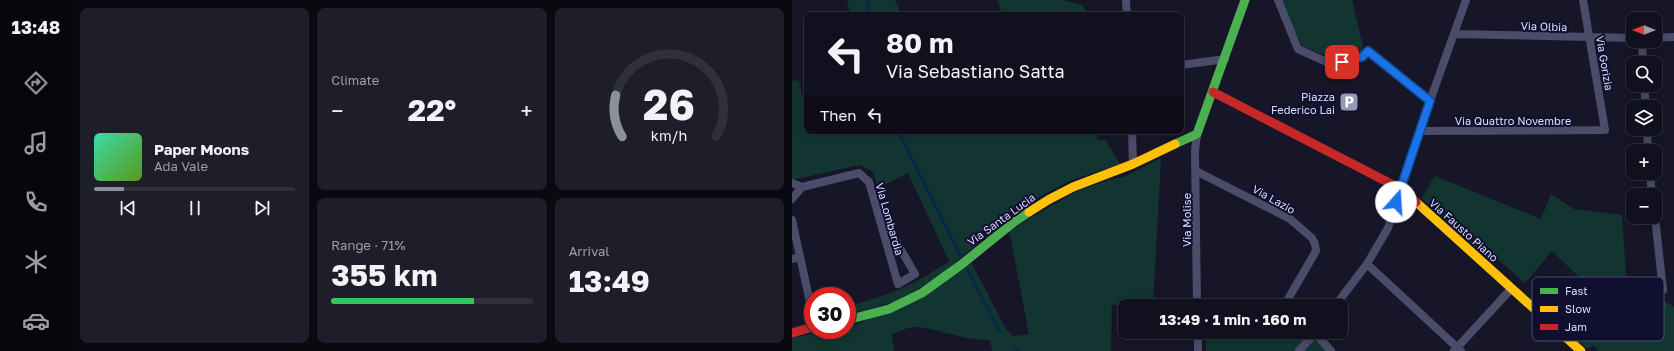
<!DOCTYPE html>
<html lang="en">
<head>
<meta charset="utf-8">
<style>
  :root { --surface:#11101e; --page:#1e1e2b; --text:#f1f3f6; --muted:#9c9da4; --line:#30303c; --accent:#8c9099 }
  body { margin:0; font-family:"Golos Text",sans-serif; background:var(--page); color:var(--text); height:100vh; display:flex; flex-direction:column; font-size:15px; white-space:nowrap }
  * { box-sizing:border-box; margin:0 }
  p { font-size:13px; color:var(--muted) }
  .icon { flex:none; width:22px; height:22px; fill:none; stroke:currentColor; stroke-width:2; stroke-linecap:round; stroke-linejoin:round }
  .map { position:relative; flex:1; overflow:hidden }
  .side { display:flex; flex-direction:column; gap:8px; padding:8px; background:#090910; width:720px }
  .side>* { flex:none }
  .hud { position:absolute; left:12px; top:12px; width:380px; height:122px; border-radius:8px; box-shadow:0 2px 10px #0003,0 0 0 1px var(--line); background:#11101e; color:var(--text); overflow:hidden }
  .needle { width:26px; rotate:270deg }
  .tools { position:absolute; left:834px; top:12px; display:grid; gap:8px }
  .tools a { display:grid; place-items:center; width:36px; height:36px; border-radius:8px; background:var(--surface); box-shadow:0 2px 10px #0003,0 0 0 1px var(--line); font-size:20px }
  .speed { position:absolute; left:12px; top:287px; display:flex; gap:8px; font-size:20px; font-weight:700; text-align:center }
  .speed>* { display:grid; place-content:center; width:52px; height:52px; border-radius:50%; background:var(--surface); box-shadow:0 2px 10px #0003,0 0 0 1px var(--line); line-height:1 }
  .speed .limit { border:6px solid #d22; background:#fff; color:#111 }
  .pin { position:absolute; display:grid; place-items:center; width:34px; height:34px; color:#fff; margin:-17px; border-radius:8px; box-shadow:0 2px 6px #0006 }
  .me { position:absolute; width:44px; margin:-22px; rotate:19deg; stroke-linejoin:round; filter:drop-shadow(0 0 3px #0008) }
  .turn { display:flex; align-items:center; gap:14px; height:84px; padding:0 16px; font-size:18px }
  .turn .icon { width:52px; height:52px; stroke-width:2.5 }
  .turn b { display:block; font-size:28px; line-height:34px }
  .then { display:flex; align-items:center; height:38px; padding:0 16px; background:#0003; gap:8px; font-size:15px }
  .big { font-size:30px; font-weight:700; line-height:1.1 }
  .side .tile { flex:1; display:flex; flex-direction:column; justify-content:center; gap:6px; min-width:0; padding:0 14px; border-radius:8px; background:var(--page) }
  .side .dial { align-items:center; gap:0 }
  .dial svg { height:104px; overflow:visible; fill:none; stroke:var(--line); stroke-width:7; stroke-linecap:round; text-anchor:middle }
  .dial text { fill:var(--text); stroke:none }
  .song { display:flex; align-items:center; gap:12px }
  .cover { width:48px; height:48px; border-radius:6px; background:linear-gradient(135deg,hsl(160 70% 55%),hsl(90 70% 35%)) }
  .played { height:4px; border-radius:2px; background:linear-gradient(90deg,var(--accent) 15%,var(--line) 15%) }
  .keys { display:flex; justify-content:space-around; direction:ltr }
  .heat { display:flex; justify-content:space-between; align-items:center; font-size:22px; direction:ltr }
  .charge { height:6px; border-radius:3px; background:linear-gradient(90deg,#34c759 71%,var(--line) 0) }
  .side .tiles { flex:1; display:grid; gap:8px; grid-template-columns:repeat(3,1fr) }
  .tile:first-child { grid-row:span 2 }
  .trip { position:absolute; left:326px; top:299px; width:230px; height:40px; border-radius:8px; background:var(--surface); box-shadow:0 2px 10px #0003,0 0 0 1px var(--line); font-weight:700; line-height:40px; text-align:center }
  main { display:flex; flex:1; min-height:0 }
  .dock { display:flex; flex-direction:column; width:72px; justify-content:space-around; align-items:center; background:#07060c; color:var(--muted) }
  .dock .icon { width:28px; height:28px }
  .dock .current { color:var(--accent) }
  .dock b { font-size:18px; color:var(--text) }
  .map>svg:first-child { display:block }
  .green { fill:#123532 }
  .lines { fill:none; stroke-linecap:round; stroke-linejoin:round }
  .stream { stroke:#07274e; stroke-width:2.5 }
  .street { stroke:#4b4c69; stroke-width:8 }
  .fast { stroke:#4caf50; stroke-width:9 }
  .slow { stroke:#ffc107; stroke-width:9 }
  .jam { stroke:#c62828; stroke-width:9 }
  .route-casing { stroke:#114b97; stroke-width:10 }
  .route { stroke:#1a73e8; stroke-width:7 }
  .labels { text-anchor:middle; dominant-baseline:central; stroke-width:4; stroke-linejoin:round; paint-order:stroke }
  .street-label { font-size:11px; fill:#ddf; stroke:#110f2f }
  .poi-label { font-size:11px; fill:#ddf; stroke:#110f2f; text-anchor:end }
  .key { fill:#110f2f; stroke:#4e4d6d; stroke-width:1 }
  .key-label { font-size:11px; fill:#ddf }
</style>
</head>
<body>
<main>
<nav class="dock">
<b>13:48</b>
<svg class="icon current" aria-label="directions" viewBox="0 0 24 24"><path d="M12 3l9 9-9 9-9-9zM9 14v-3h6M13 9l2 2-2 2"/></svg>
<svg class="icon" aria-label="music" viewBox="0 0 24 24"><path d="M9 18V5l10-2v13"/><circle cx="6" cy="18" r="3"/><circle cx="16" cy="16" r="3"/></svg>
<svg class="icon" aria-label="phone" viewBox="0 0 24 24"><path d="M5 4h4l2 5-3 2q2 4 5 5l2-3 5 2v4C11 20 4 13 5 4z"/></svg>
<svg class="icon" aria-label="climate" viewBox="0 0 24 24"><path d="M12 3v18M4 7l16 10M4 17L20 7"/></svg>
<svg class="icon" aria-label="car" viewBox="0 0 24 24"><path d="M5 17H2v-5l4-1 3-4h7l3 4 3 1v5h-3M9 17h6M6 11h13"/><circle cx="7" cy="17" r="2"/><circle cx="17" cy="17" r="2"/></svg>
</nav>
<section class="side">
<div class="tiles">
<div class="tile">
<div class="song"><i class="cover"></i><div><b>Paper Moons</b><p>Ada Vale</p></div></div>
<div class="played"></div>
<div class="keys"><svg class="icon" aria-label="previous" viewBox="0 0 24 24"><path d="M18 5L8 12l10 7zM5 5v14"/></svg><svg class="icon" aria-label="pause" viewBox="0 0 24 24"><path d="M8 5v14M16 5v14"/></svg><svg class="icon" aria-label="next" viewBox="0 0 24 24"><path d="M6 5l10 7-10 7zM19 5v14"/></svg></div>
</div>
<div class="tile"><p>Climate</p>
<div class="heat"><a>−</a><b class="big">22°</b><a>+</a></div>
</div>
<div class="tile dial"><svg viewBox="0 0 100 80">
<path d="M14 69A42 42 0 1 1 86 69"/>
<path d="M14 69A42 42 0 0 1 9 37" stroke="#8c9099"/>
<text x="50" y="56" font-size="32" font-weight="700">26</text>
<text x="50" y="72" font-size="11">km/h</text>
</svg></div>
<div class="tile"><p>Range · 71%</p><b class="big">355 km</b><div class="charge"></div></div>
<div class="tile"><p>Arrival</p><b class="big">13:49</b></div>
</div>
</section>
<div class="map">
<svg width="882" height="351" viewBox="0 0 882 351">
  <rect width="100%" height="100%" fill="#171628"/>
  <path class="green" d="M55,0h48l6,15h-51z
    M205,0h66l19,5 8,10h-87z
    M489,0h71l11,46 -1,5 -28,8 -31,-13 -10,-17z
    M7,80l3,16 5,-1v36h288l3,9 7,-1 15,25 -51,17 -30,16 -43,31 -57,48 -26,16 -17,9 -49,14v-9c37,-8 72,-23 102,-45l-41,-88 -30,15 -5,-16 -13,-7 -68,15v-99z
    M369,158l-8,148 -41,-1 -1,46h-119l-2,-11c-24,1 -47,-10 -71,-13 -9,-1 -18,4 -27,7l2,17h-102v-13l34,-8h21v-4l14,-3 110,-61 35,67 7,7 16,-2 -20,-104 69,-39 31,-11 17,-4z
    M643,176l106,43 10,-25 23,15 48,6 4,61 48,31v44h-76l-4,-6 -7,4 -21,-19 33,-34 -47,-45 -27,32 -34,-29 -6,3 -64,-59z
    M472,332h42l19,16 2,3h-121v-16l55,1z"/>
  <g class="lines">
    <path class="stream" d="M75,0l2,15
      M106,131l62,124
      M175,269l33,63
      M222,348l4,3"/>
    <path class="street" d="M334,0l1,15
      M486,0l20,49 33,15 31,-7 6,-6 62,50
      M663,34l178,4
      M863,38l19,-1
      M850,41l1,22
      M389,65l44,-6
      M852,85l2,22
      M855,129l1,22
      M340,131l1,33
      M629,131l184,-1 -22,-130
      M405,134l-2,17 2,155
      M404,171l94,48 22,19 3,6 1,7 -32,55
      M858,173l2,22
      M0,183l10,4 57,-14 10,9 29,102 17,-10 -39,-67
      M0,199l10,-12
      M863,217l8,73
      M0,220l21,96
      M0,259l8,-2
      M575,264l94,87
      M543,306l32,-42 21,-36 42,-127 36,-101
      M406,332v19
      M522,332l17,19
      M507,351l17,-19
      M662,351l57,-62"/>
    <path class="fast" d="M383,144l22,-10 48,-134
      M55,320l42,-11 33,-16 40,-29 52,-42 15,-10"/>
    <path class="slow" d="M624,202l165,149
      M237,212l19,-12 25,-13 60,-23 42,-20"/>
    <path class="jam" d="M421,92l188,97 15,13
      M0,333l21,-6"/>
  </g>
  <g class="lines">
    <g class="route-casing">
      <path id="route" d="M550,62l20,-5 6,-6 62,50 -34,101"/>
    </g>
    <use href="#route" class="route"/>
  </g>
  <defs>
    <g id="parking-square" transform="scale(1)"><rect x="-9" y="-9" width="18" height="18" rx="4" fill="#9897b4" stroke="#110f2f"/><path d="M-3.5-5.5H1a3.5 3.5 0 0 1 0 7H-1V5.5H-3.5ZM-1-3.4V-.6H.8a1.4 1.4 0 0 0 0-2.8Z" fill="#fff"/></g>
  </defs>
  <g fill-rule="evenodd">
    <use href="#parking-square" x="557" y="102"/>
  </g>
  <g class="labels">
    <g class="street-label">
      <text transform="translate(752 26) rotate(2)">Via Olbia</text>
      <text transform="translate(813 63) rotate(80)">Via Gorizia</text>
      <text x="721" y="120">Via Quattro Novembre</text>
      <text transform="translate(482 199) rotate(29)">Via Lazio</text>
      <text transform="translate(98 219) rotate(74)">Via Lombardia</text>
      <text transform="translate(209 219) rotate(-36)">Via Santa Lucia</text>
      <text transform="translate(394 220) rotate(-90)">Via Molise</text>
      <text transform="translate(672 230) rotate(42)">Via Fausto Piano</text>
    </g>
    <g class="poi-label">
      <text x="543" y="96">Piazza<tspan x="543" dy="13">Federico Lai</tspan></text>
    </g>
  </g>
  <rect x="740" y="277" width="132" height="64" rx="6" class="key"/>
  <rect x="748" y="288" width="18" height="6" fill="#4caf50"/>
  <rect x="748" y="306" width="18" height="6" fill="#ffc107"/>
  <rect x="748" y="324" width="18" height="6" fill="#c62828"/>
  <g class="key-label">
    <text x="773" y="295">Fast</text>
    <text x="773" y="313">Slow</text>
    <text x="773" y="331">Jam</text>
  </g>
</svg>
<div class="tools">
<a><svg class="needle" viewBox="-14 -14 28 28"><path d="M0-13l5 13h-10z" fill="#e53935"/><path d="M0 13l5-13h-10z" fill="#9c9da4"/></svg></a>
<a><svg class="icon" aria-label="search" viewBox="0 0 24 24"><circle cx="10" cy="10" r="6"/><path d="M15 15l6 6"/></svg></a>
<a><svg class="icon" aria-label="layers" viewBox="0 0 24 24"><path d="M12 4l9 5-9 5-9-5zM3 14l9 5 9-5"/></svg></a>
<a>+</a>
<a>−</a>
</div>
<div class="speed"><div class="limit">30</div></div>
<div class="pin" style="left:550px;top:62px;background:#d93025"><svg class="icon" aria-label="arrive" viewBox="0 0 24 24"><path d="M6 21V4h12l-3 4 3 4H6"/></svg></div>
<svg class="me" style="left:604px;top:202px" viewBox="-20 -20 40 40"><circle r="19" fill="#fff"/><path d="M0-13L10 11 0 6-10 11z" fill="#1a73e8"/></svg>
<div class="trip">13:49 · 1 min · 160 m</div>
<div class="hud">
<div class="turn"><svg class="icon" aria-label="left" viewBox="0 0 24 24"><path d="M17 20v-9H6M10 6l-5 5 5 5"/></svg><div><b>80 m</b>Via Sebastiano Satta</div></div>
<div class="then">Then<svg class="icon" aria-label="left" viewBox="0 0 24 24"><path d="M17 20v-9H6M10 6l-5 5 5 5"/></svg></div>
</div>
</div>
</main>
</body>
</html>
